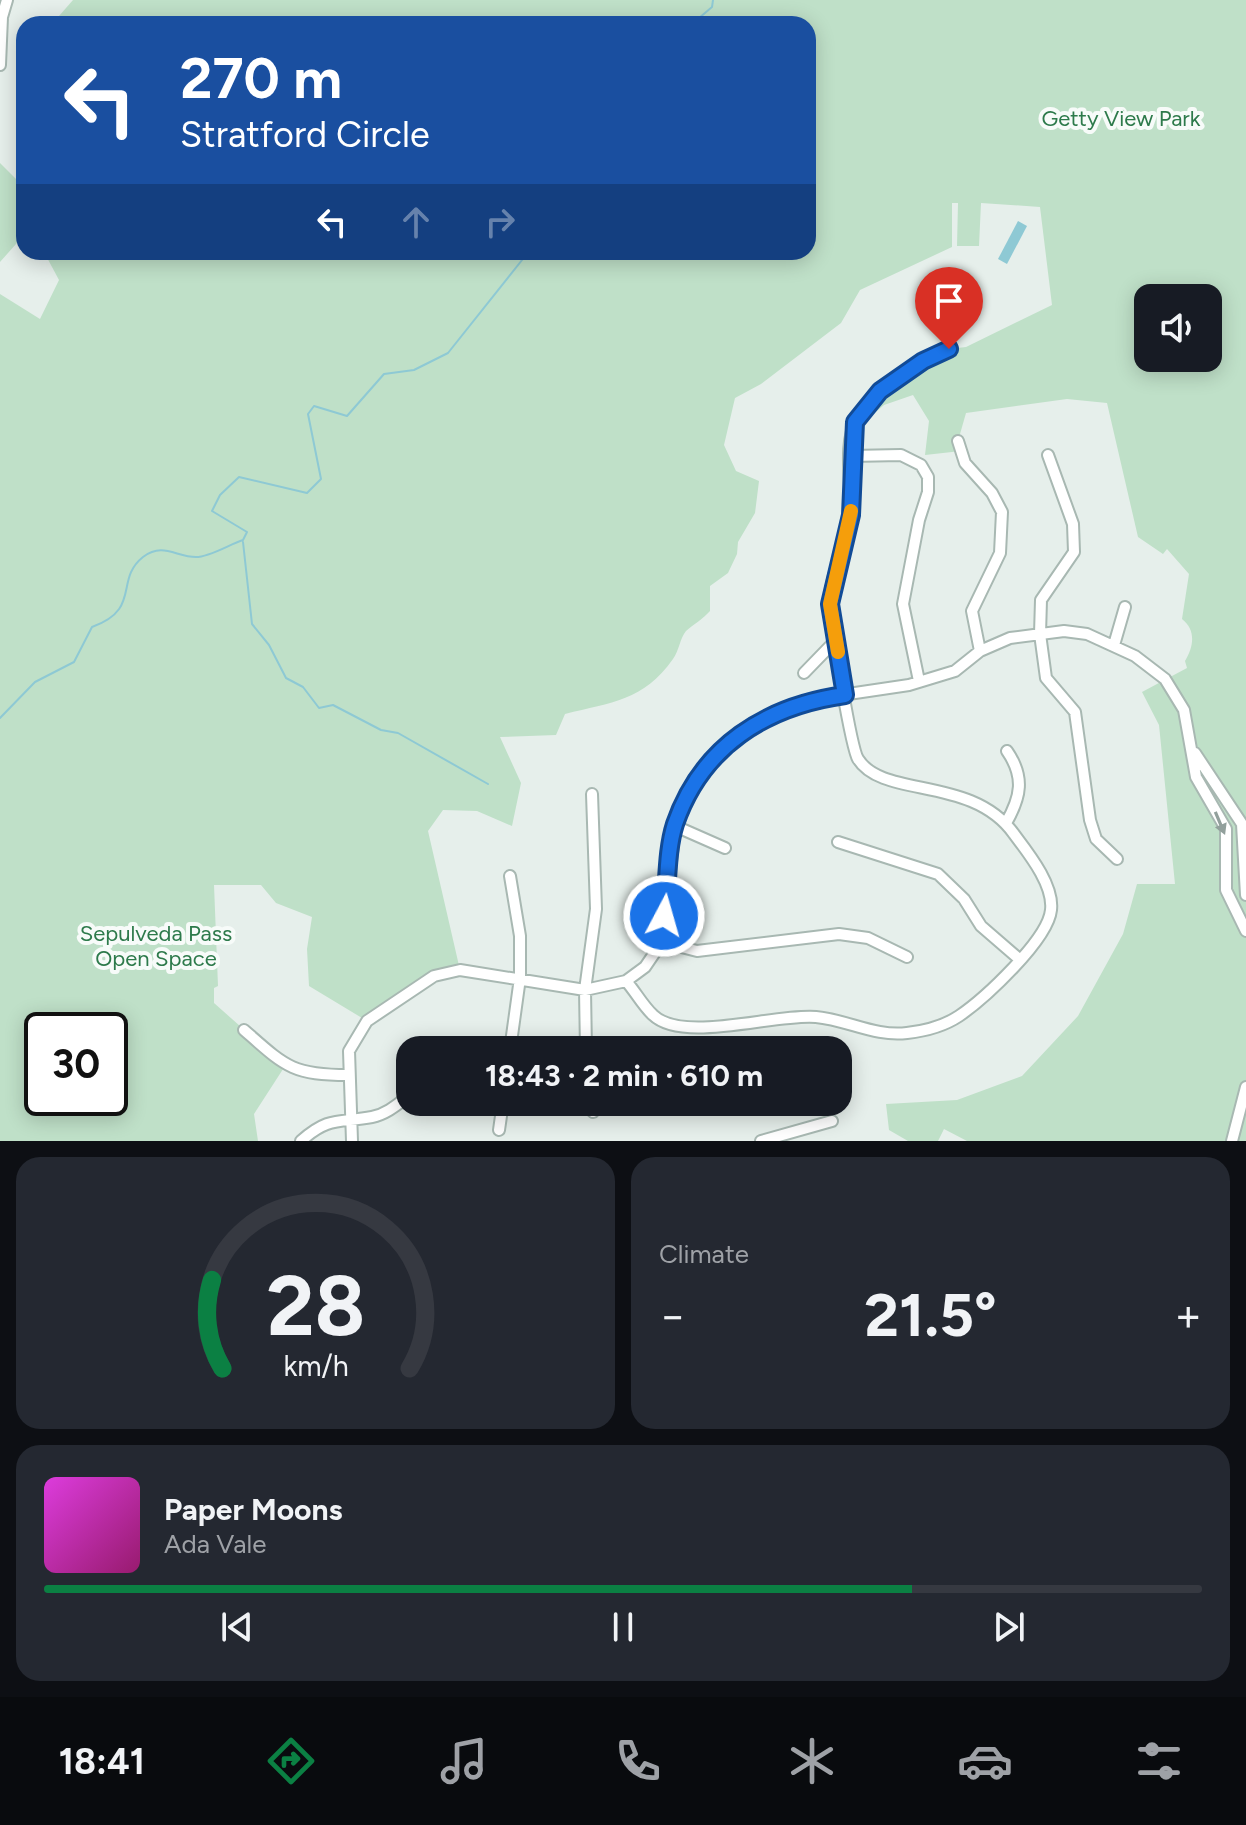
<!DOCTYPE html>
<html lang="en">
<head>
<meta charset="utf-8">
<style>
  :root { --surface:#171b24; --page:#242831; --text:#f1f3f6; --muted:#9ea1a6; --line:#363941; --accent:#0b8043 }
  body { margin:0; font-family:Figtree,sans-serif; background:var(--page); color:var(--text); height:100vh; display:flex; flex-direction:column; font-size:30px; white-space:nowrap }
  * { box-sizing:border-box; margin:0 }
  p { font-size:26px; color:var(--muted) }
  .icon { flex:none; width:44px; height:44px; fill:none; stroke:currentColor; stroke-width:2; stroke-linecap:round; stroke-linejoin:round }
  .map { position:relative; height:1141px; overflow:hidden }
  .details { display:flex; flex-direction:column; gap:16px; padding:16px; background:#0d0f14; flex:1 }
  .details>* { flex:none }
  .top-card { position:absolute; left:16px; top:16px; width:800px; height:244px; border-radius:24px; box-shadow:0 4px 20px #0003; background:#1a4fa0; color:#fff; overflow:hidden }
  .buttons { position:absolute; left:1134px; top:284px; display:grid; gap:16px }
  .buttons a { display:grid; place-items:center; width:88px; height:88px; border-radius:16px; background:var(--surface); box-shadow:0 4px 20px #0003; font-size:40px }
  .speed { position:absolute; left:24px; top:1012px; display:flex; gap:16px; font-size:40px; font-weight:700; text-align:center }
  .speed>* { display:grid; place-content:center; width:104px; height:104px; border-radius:50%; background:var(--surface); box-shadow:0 4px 20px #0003; line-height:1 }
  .speed .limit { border:4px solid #111; border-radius:12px; background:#fff; color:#111 }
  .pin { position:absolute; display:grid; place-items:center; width:68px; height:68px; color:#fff; margin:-82px -34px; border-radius:50% 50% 50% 0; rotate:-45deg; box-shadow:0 0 8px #0007 }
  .pin .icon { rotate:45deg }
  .me { position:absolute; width:88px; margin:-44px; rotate:6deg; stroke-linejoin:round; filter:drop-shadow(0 0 6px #0008) }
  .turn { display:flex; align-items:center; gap:28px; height:168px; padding:0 32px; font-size:36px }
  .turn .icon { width:104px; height:104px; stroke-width:2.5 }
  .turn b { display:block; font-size:56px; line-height:68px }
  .lanes { display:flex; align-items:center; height:76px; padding:0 32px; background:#0003; justify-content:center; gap:40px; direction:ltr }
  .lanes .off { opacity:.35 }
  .big { font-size:60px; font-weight:700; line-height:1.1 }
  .details .card { flex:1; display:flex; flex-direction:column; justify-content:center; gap:12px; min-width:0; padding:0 28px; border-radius:24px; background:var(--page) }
  .details .dial { align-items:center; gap:0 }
  .dial svg { height:208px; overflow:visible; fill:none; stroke:var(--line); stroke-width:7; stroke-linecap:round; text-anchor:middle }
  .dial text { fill:var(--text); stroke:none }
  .song { display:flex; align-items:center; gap:24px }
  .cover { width:96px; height:96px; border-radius:12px; background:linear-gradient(135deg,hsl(300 70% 55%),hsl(320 70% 35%)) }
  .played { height:8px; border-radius:4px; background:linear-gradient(90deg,var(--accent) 75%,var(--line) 75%) }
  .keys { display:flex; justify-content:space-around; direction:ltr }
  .heat { display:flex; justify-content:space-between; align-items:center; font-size:44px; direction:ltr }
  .details .tiles { flex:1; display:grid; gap:16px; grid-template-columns:1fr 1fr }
  .card:last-child { grid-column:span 2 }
  .trip { position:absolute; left:396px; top:1036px; width:456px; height:80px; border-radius:24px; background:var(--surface); box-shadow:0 4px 20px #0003; font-weight:700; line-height:80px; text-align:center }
  .dock { display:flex; height:128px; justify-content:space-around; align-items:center; background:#090b0e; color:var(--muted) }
  .dock .icon { width:56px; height:56px }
  .dock .on { color:var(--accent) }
  .dock b { font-size:36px; color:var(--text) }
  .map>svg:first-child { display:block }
  .green { fill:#bfe0c8; fill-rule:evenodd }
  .water { fill:#8ec9d4 }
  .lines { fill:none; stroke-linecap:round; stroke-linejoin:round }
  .stream { stroke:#8ec9d4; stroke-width:2 }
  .minor-casing { stroke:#a8b8b2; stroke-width:14 }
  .minor { stroke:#fff; stroke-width:10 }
  .oneway { fill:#92a09c }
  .route-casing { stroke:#114b97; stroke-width:20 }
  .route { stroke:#1a73e8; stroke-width:14 }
  .slow { stroke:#f59e0b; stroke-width:14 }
  .labels { text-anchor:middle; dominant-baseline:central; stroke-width:8; stroke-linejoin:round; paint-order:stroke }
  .park-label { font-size:22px; fill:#2d7a4b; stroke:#f7fbf9 }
</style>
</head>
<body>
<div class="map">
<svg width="1246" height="1141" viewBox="0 0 1246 1141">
  <rect width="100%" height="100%" fill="#e6efeb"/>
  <path class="green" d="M73,0h1173v1141h-279l-23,-12 -6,12h-30l-19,-11 -3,-26 71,-4 65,-24 56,-60 45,-82 14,-50h38l-16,-159 -17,-33 45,-24 -2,-7c9,-15 11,-31 -3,-42l7,-45 -22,-25 -4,5 -25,-17 -31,-134 -40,-4 -101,14 -8,28 3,10 -36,4 4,-34 -16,-26 -29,10 -14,12 -5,-10 15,-16 69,-42 17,-2 86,-42 -12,-98 -59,-4 -2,43h-22l1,-43h-6v44l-92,43 -19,33 -80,61 -26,14 -11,47 12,26 23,10 -4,32 -17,29 -1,12 -9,19 -18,13v25c-7,8 -16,13 -24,20 -6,7 -7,20 -13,28 -30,42 -61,43 -108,55l-9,21 -56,2 21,46 -9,43 -35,-15 -34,-1 -15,21 32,139 -26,6 -67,45 -58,-35 -2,-37 5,-32 -36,-14 -15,-18h-47l4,101 -4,2v15l71,63 -31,48 4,27h-258v-847l40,25 19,-39 -15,-28h764v-228h-756zM1148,298h60v60h-60zM42,1030h68v68h-68z
    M0,163l24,24v48l-24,27z"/>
  <path class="water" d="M1018,221l9,5 -20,38 -9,-5z"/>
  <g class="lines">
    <path class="stream" d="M692,24l20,-17 1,-7
      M243,542l9,82 17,21 17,33 17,9 16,21 14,-3 48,25 17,3 90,51
      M0,718l35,-36 39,-20 18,-35c50,-18 22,-47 51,-70 20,-15 33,0 53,0 14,0 34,-13 47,-17l4,-8 -35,-21 8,-16 19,-18 68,16 14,-14 -13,-65 6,-8 33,10 37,-42 30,-4 34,-17 78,-98 13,-3"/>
    <g class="minor-casing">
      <path id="minor" d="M0,65l2,-48 5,-17
        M958,441l7,22 27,30 10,19 -2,41 -28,58 8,40
        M1048,455l25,69 1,28 -33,48 -1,34 6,44 29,34 15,108 6,19 21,20
        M851,456l50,-1 20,10 7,12v15l-9,28 -16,84 16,77
        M1114,645l11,-38
        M804,673l32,-33
        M1195,753l47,71 4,71
        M1006,823c15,-26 19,-46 1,-72
        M675,826l50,22
        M838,842l100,32 26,25 17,27 37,32
        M662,942l35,9 142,-17 29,4 39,19
        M626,981c9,10 17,25 27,34 30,29 123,-2 163,2 32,3 59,20 91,16 18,-2 37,-7 52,-17 25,-17 89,-76 92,-106 3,-25 -22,-56 -37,-76 -42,-59 -131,-35 -156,-75 -7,-11 -27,-134 -28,-152 -2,-30 17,-60 20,-90 3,-30 -8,-72 7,-98 19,-33 59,-55 92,-70
        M244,1030c41,36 48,45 104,45
        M510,1050l10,-72v-42l-10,-60
        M586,1050l-1,-60 11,-81 -4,-115
        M591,1102l2,10
        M499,1130l4,-28
        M301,1141c28,-25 38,-18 71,-24 15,-3 26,-13 38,-22
        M352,1141l-3,-90 18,-30 67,-45 26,-6 125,20 41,-9 19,-14 17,-25 13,-116 21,-46 44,-48 68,-32 101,-15 46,-14 25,-20 30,-13 54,-7 23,3 48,22 30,23 19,31 12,67 30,52v61l20,41
        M761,1141l71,-20
        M1232,1141l14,-54"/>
    </g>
    <use href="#minor" class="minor"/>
  </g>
  <defs><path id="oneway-solid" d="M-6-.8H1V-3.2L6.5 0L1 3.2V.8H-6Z" transform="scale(2)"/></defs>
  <use class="oneway" href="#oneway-solid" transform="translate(1220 823) rotate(67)"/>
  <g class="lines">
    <g class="route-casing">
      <path id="route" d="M664,916c4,-29 2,-64 11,-92 27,-78 91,-118 170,-129l-15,-91 21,-89 4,-93 25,-31 43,-30 26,-12"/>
    </g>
    <use href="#route" class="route"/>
    <path class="slow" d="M838,652l-8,-48 21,-93"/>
  </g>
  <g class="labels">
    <g class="park-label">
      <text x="1121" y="118">Getty View Park</text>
      <text x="156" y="933">Sepulveda Pass<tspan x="156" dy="25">Open Space</tspan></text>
    </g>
  </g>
</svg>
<div class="buttons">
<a><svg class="icon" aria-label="sound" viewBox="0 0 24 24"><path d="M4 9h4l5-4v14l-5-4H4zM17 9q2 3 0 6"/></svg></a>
</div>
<div class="speed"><div class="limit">30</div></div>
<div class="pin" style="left:949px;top:349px;background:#d93025"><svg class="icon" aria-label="arrive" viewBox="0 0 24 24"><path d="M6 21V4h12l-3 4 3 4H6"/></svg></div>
<svg class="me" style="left:664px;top:916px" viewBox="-20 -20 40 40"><circle r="17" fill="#1a73e8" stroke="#fff" stroke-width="3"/><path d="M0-11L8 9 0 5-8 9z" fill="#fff"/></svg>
<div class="trip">18:43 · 2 min · 610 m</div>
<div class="top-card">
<div class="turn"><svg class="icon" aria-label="left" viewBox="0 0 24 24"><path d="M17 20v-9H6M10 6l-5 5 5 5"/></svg><div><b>270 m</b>Stratford Circle</div></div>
<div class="lanes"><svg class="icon" aria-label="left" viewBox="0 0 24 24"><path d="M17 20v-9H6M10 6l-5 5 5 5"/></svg><svg class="icon off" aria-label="ahead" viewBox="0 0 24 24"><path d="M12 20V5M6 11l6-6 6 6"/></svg><svg class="icon off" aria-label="right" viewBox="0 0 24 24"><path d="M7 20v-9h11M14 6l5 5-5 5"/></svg></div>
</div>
</div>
<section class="details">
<div class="tiles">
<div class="card dial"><svg viewBox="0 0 100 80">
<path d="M14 69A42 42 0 1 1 86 69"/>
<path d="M14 69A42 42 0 0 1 10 35" stroke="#0b8043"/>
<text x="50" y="56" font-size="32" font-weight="700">28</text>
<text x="50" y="72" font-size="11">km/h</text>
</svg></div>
<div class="card"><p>Climate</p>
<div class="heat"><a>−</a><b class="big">21.5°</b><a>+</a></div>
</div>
<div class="card">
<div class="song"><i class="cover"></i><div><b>Paper Moons</b><p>Ada Vale</p></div></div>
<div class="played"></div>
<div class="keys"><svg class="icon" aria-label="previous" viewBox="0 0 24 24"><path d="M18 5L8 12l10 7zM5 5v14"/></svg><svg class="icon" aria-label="pause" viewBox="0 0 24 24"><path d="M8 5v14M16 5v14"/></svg><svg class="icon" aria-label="next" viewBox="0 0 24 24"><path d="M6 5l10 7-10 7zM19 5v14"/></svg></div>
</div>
</div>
</section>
<nav class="dock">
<b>18:41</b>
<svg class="icon on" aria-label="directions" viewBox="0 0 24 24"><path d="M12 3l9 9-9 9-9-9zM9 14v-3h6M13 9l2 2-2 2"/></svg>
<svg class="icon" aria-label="music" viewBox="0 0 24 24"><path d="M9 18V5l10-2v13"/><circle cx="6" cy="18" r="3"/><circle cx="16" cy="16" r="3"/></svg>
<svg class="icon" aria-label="phone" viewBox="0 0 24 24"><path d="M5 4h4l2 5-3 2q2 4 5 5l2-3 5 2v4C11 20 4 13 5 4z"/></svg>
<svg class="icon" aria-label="climate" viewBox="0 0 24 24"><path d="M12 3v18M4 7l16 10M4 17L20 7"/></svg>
<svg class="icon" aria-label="car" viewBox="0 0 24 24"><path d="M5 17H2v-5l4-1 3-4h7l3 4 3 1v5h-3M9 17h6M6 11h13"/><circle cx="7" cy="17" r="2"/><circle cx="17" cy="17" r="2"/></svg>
<svg class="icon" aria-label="filters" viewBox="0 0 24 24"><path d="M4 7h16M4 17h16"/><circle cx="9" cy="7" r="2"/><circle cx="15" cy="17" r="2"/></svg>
</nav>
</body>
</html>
